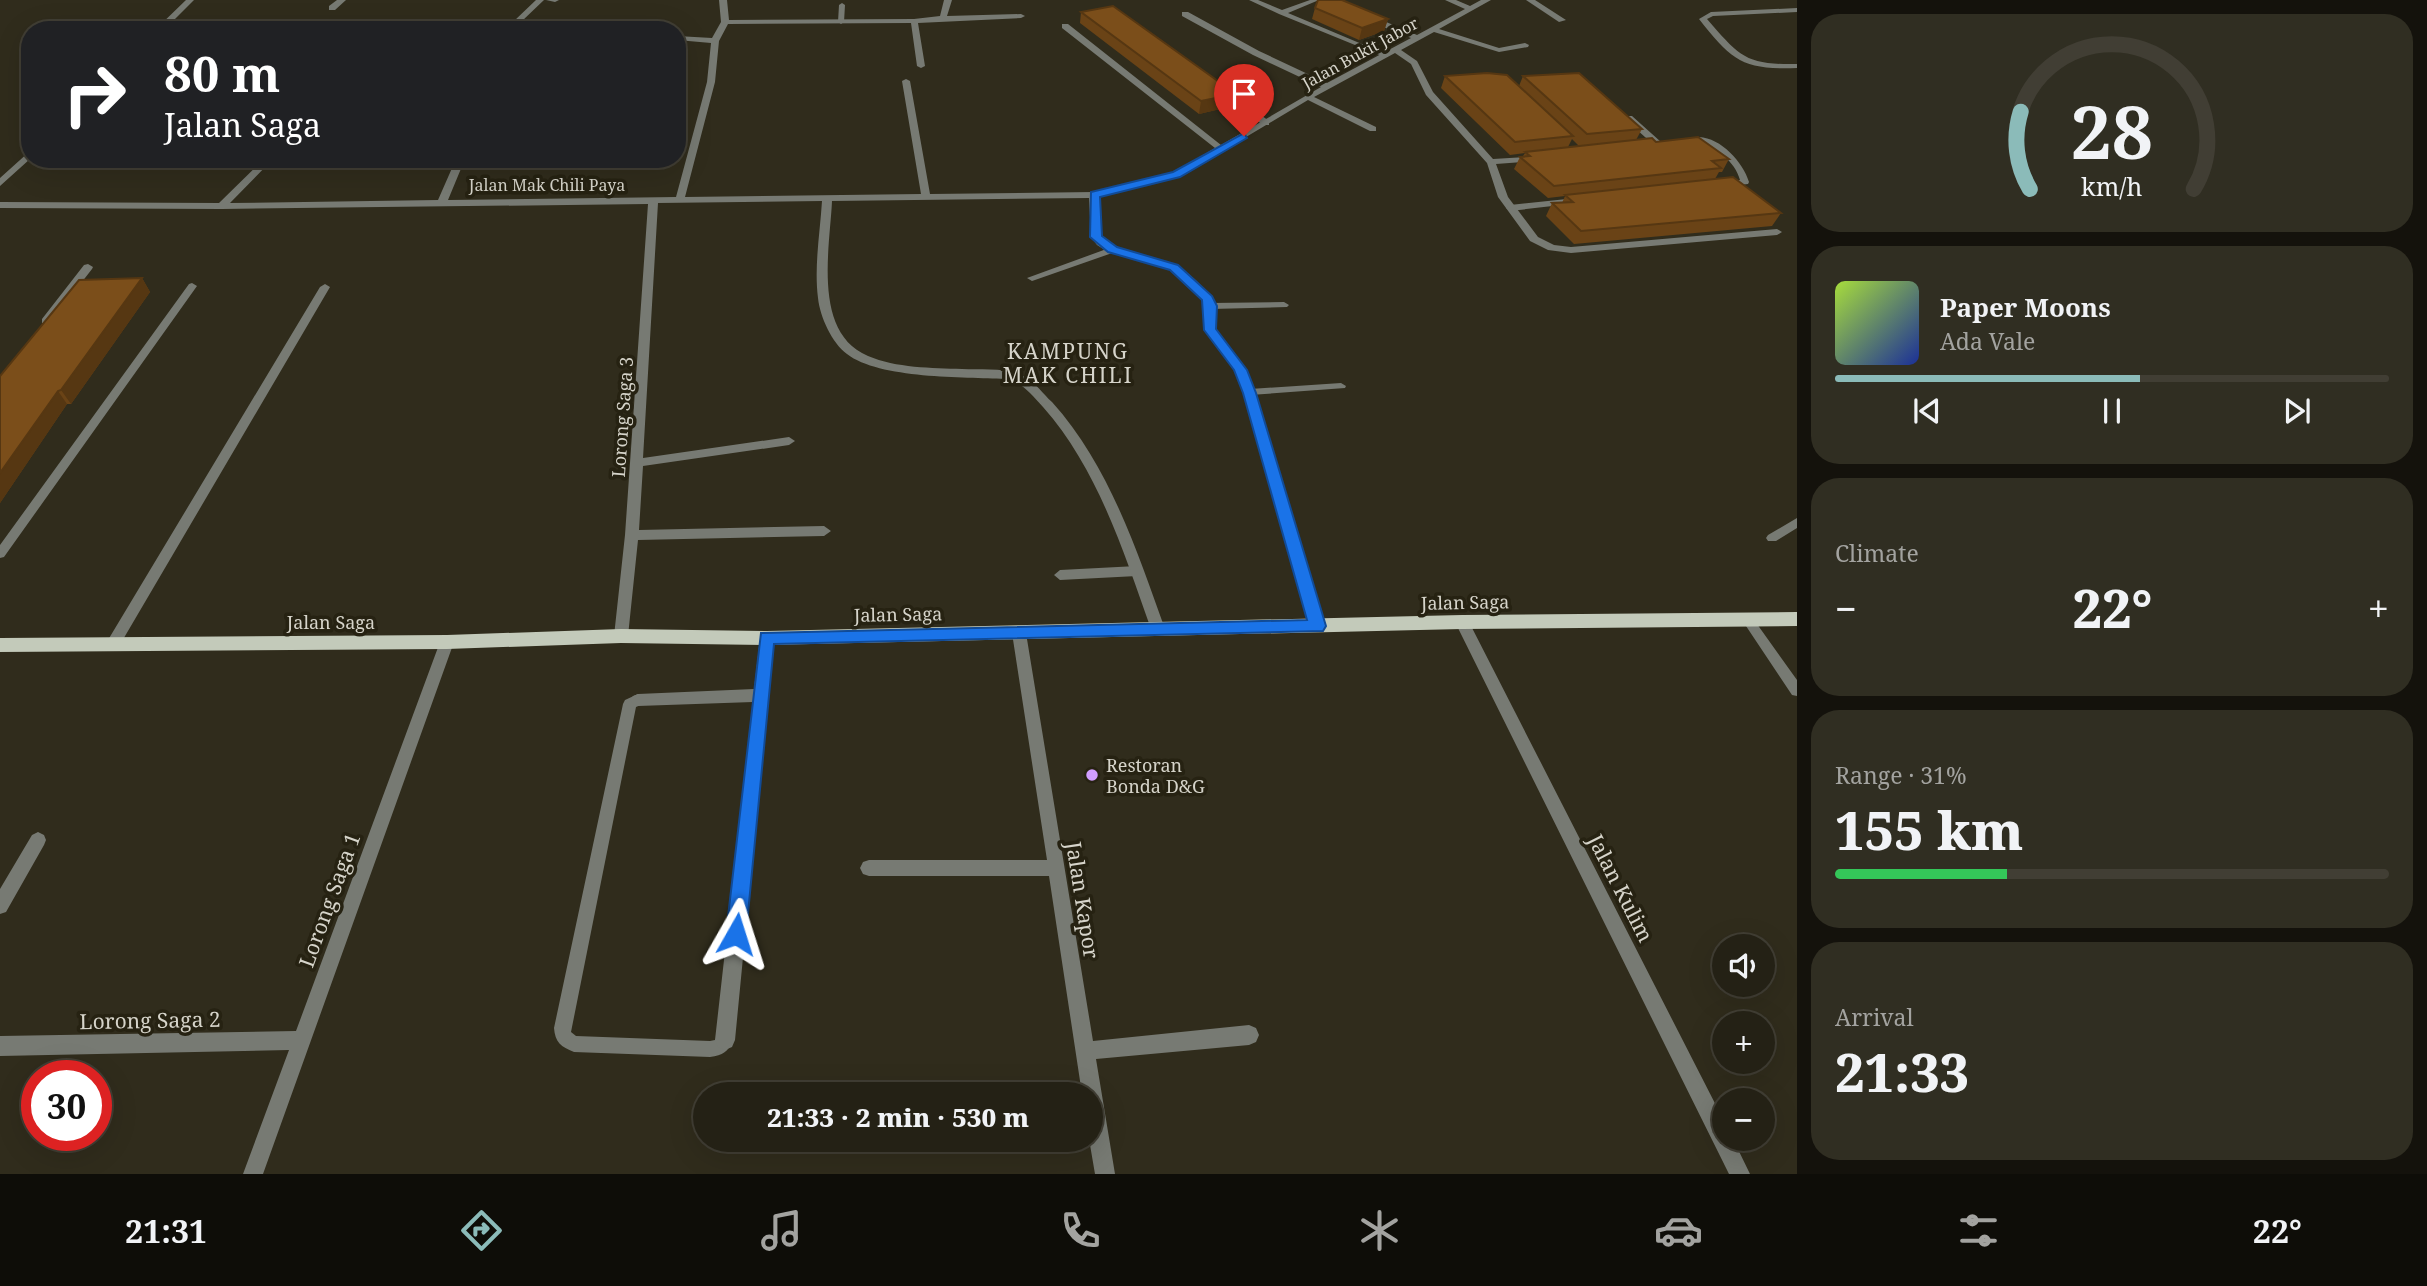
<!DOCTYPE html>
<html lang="en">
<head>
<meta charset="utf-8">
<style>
  :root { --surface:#242115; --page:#302e22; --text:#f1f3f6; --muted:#a3a3a0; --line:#413e34; --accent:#8bbbb9 }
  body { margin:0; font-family:"Noto Serif",serif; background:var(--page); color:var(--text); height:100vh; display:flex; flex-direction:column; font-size:26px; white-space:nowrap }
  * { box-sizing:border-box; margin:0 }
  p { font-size:23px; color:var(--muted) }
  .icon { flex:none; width:38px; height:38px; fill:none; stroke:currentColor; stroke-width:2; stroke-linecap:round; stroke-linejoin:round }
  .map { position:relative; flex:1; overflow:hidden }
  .panel { display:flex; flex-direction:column; gap:14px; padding:14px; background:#14120c; width:630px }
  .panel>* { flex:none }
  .hud { position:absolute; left:21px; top:21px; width:665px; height:147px; border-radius:28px; box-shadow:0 7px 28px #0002,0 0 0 2px var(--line); background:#202124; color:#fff; overflow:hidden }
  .controls { position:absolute; left:1712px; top:934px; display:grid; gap:14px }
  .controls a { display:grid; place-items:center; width:63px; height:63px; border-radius:50%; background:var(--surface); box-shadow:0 7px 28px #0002,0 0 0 2px var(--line); font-size:35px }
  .speed { position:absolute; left:21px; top:1060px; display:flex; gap:14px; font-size:35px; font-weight:700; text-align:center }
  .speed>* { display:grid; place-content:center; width:91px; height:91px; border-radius:50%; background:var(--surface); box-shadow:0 7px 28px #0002,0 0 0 2px var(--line); line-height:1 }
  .speed .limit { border:10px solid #d22; background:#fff; color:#111 }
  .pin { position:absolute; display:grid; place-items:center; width:60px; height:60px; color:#fff; margin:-72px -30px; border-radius:50% 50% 50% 0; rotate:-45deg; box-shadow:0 0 7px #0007 }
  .pin .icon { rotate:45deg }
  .me { position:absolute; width:77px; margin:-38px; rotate:6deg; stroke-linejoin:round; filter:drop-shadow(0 0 5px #0008) }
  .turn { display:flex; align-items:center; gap:24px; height:147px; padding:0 28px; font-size:32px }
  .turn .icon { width:91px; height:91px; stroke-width:2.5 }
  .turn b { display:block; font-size:49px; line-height:60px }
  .big { font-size:52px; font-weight:800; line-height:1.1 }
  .panel .card { flex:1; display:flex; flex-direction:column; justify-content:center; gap:10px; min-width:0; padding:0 24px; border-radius:28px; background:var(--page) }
  .panel .dial { align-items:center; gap:0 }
  .dial svg { height:182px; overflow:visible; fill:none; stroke:var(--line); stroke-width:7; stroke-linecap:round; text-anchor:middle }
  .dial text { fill:var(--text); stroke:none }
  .song { display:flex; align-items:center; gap:21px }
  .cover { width:84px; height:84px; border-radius:10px; background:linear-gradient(135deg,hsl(80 70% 55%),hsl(230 70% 35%)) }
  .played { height:7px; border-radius:4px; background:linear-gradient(90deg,var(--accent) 55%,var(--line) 55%) }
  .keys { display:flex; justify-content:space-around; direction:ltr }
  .heat { display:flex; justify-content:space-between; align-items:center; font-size:38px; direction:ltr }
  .charge { height:10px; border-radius:5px; background:linear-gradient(90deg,#34c759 31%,var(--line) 0) }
  .trip { position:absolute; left:693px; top:1082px; width:410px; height:70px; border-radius:35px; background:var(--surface); box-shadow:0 7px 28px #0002,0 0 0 2px var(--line); font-weight:800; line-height:70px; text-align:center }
  .menu { display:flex; height:112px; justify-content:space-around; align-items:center; background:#0e0d08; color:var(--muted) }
  .menu .icon { width:49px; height:49px }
  .menu .on { color:var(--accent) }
  .menu b { font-size:32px; color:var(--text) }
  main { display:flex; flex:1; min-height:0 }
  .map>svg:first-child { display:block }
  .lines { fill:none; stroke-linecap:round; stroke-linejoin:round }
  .service { fill:#777a73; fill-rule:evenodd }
  .minor { fill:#777a73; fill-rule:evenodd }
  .primary { fill:#c3caba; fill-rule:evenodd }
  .wall { fill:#6a4316; fill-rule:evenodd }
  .shaded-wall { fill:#563712 }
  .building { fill:#7b4e1a; stroke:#563712; stroke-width:2 }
  .route { fill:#1a73e8; stroke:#114b97; stroke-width:2 }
  .poi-dot { fill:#d09dfe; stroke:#262212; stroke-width:2.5 }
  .labels { text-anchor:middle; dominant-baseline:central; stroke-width:7; stroke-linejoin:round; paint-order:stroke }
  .far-street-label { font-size:16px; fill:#d6d4ca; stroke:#262212 }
  .street-label { font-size:18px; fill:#d6d4ca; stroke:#262212 }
  .poi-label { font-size:18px; fill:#d6d4ca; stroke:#262212; text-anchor:start }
  .quarter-label { font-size:21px; letter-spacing:2px; fill:#d6d4ca; stroke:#262212 }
  .near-street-label { font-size:21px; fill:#d6d4ca; stroke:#262212 }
</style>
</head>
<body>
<main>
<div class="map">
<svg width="1797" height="1174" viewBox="0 0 1797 1174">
  <rect width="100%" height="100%" fill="#302c1c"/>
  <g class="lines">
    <path class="service" d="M1249,0h9l24,10 28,-10h9l-31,13 100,42 -6,1 -103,-42z
      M842,3l3,2 -1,17 -3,2 -3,-2 1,-17z
      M1218,88h6l45,33v4h-6l-45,-33z
      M1699,137c22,1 44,25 50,45l-1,2 -26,3v-4l18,-3c-5,-19 -23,-31 -41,-39z
      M1567,199l4,3 -1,2 -60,7 -4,-3 4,-3z
      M1112,247l3,1v4l-80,28 -3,1 -5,-3z
      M192,283l5,3 -193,271 -4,1v-13l189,-261z
      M1284,302l5,3 -2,2 -76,2 -5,-3 5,-3z
      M1341,383l5,3 -1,2 -95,7 -5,-3 5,-3z
      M1797,518v10l-21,13h-8l-2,-3 2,-3z
      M1137,566l6,5 -6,5 -77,4 -6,-5 6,-5z
      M1748,615l4,2 45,63v16l-5,-1 -50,-75 2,-3z
      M638,694l5,2 2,4 -2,4 -7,3 -65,325 5,4 134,5 5,-1 4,-6 6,-2 6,2 2,6c-5,12 -10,15 -23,17l-136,-5c-13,-5 -19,-10 -20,-24l69,-324 2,-4z"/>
    <path class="minor" d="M186,0h8l-30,30h-9z
      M337,0h9l-11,10h-6v-4z
      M536,0h8l-22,21 64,9h-28l-42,-5h-126l-4,-2 4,-2h124z
      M546,0h13l-4,2z
      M719,0h8l2,20 185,-1 26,-3 4,-16h8l-5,16 74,-2 4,2 -4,2 -103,5 7,43 -4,2 -4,-2 -6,-43 -183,1 -9,17 -4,41 -30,115 236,-3 -19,-113 4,-2 4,2 20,113 164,-2 79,-19 42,-25 -153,-120v-4h6l153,121 100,-58 -68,-32 -71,-39v-4h6l71,39 68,32 84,-45 -45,-18v-4h6l45,19 48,-26 -20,-9h11l14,6 11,-6h10l-52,29 60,19 26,-5 4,2 -1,2 -29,5 -65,-20 -33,18 16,11 16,31 60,67 47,-3v4l-3,1 -41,3 12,33 30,40 16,8 17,2 206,-18 5,3 -5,3 -206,18 -23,-3 -18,-9 -32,-44 -11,-34 -61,-68 -15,-31 -16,-11 -81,44 62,30v4h-6l-62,-31 -129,77 -80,20 2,40c17,20 52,18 75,28 10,5 39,31 40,42 2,9 -3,18 2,26 14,21 27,35 38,59l68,234 -2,4h-10l-2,-4 -66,-234 -9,-21 -31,-41 2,-24 -3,-7 -33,-29 -62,-18 -11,-7 -6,-8 -2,-39 -257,3c-2,46 -20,132 36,155 28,12 64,12 94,13 19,1 46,-2 63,8 11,6 18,17 27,25 57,63 85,149 113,227l-2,4h-10l-2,-4c-27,-76 -53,-160 -108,-222 -12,-13 -21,-25 -38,-28 -40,-2 -126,0 -158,-25 -15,-11 -27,-37 -29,-56 -4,-32 2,-65 4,-97l-164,2 -15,255 146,-21 6,4 -6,4 -146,21 -4,64 185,-4 7,5 -7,5 -186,4 -10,96 -2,4h-10l-2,-4 11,-101 23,-331 -426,5 -222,-1v-6l219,1 45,-44h9l-43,44 208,-3 18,-41h9l-17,41 228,-3 31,-115 4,-39 -34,-3v-4l35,2 9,-16z
      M1526,0h9l31,20 -7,2z
      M1797,8v4l-84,4 -6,3c33,38 39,46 90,45v4c-54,2 -65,-7 -98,-49l12,-7z
      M1626,116h6l29,26v4h-6l-29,-26z
      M30,151v8l-30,27v-8z
      M88,264l5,3 -1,2 -42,54h-8v-4l42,-54z
      M325,284l5,3 -212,361h-10l-2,-4 2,-4 212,-353z
      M1462,616l5,2 2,4 255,499v18h9l17,35h-21l-274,-552 2,-4z
      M1019,627l5,2 2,4 67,408 156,-16 7,3 3,7 -3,7 -7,3 -153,14 19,115h-20l-6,-35 1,-45h-8l-33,-218h-180l-6,-2 -3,-6 3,-6 6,-2h178l-35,-227 2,-4z
      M767,632l5,2 2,4 -39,402 -3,7 -7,3 -7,-3 -3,-7 38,-338 -115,4 -5,-2 -3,-4 3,-4 5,-2 116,-5 6,-51 2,-4z
      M447,636l5,2 2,4 -191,532h-20l46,-124 -289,6v-20l296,-5 144,-389 2,-4z
      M38,832l6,3 2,5 -2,5 -38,67 -6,2v-25l32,-54z"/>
    <path class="primary" d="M1797,612v14l-335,3 -695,16 -146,-2 -174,6 -447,3v-14l447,-3 174,-6 146,2 695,-16z"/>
  </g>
  <path class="wall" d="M1315,8l73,11 -4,12 -25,9 -47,-21z
    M1081,12l155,82 -3,12 -34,8 -119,-91z
    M1445,76l74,10 4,-10 119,53 -6,11 20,2 73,17 -7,13h-3l-4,7 66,34 -9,13 -198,18 -28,-28 6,-13h10l3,-7 -17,2 -34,-29 6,-12 3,-1 2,-3 -15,2 -69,-67zM1572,139l7,7 -11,1z
    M142,278l8,14 -79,112h-4l-67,99v-127z"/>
  <path class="shaded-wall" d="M1388,19l-4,12 -25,9 3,-12z
    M1236,94l-3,12 -34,8 2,-13z
    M142,278l8,14 -79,112 -10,-14z
    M58,391l9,13 -67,99v-30z"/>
  <path class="building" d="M1318,0h24l46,19 -26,9 -47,-20z
    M1113,6l123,88 -35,7 -120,-89z
    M1487,73l20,2 66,61 -58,6 -70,-66z
    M1579,73l63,56 -55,5 -64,-58z
    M1698,137l31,22 -17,2 9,7 -167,18 -34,-29 10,-1 -5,-4 127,-14 4,4z
    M1733,177l48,36 -200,18 -29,-28 21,-1 -8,-7z
    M142,278l-81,112 -3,1 -58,82v-97l79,-96z"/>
  <path class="route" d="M1244,133l3,5 -67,39 -80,20 2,39 15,11 61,18 34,31 5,10 -1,23 31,41 9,23 70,233 -3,5 -549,13 -28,290 -3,7 -7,3 -8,-3 -2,-7 35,-301 546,-13 -64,-227 -9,-23 -30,-40 -2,-30 -32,-30 -62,-18 -18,-15 1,-45 82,-20z"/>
  <circle class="poi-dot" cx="1092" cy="775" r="7"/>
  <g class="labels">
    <g class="far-street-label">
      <text transform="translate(1360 53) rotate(-29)">Jalan Bukit Jabor</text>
      <text x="547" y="185">Jalan Mak Chili Paya</text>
    </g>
    <g class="street-label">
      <text transform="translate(622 417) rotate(-86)">Lorong Saga 3</text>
      <text transform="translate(1465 602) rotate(-1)">Jalan Saga</text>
      <text transform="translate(898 614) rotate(-1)">Jalan Saga</text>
      <text x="331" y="622">Jalan Saga</text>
    </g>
    <g class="poi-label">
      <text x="1106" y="765">Restoran<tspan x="1106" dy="21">Bonda D&amp;G</tspan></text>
    </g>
    <g class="quarter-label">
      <text x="1068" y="351">KAMPUNG<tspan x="1068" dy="24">MAK CHILI</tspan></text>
    </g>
    <g class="near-street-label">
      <text transform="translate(1621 888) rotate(63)">Jalan Kulim</text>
      <text transform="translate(329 900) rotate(-70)">Lorong Saga 1</text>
      <text transform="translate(1083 900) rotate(81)">Jalan Kapor</text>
      <text transform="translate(150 1020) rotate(-1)">Lorong Saga 2</text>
    </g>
  </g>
</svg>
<div class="controls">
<a><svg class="icon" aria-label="sound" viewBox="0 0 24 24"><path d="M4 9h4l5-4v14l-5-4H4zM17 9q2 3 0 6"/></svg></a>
<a>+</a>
<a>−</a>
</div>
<div class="speed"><div class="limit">30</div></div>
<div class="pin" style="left:1244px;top:136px;background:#d93025"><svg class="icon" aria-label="arrive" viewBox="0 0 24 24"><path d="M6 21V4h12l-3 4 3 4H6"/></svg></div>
<svg class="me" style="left:736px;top:934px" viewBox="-20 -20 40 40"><path d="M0-17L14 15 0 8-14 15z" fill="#1a73e8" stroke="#fff" stroke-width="4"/></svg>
<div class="trip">21:33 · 2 min · 530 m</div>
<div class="hud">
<div class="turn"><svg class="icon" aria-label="right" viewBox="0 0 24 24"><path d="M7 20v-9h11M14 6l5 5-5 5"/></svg><div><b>80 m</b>Jalan Saga</div></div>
</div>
</div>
<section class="panel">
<div class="card dial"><svg viewBox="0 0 100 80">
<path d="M14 69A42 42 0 1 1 86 69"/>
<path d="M14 69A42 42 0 0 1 10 35" stroke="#8bbbb9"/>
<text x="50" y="56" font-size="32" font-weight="700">28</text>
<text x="50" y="72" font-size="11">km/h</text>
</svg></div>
<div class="card">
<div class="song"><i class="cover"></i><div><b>Paper Moons</b><p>Ada Vale</p></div></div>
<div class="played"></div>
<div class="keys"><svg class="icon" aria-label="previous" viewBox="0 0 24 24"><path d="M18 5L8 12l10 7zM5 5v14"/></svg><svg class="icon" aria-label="pause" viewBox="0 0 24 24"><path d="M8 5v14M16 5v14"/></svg><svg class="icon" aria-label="next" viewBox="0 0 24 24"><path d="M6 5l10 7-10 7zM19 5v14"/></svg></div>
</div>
<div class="card"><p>Climate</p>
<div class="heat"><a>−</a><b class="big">22°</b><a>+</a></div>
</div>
<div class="card"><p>Range · 31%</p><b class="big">155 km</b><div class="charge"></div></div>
<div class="card"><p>Arrival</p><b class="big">21:33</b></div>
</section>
</main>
<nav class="menu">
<b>21:31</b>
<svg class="icon on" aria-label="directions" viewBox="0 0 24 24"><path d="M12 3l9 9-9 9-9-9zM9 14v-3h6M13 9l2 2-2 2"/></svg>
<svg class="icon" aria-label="music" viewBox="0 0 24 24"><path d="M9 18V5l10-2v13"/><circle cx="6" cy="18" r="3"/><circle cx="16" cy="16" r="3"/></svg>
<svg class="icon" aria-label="phone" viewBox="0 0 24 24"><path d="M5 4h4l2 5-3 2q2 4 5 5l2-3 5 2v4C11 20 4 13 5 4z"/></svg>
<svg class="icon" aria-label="climate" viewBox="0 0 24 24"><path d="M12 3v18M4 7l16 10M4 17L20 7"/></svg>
<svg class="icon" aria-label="car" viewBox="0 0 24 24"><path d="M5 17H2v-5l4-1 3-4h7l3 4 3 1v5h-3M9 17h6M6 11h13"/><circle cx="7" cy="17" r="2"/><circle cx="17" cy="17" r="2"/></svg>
<svg class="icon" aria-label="filters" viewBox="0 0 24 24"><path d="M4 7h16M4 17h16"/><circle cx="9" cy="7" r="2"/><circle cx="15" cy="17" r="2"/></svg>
<b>22°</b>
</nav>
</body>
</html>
